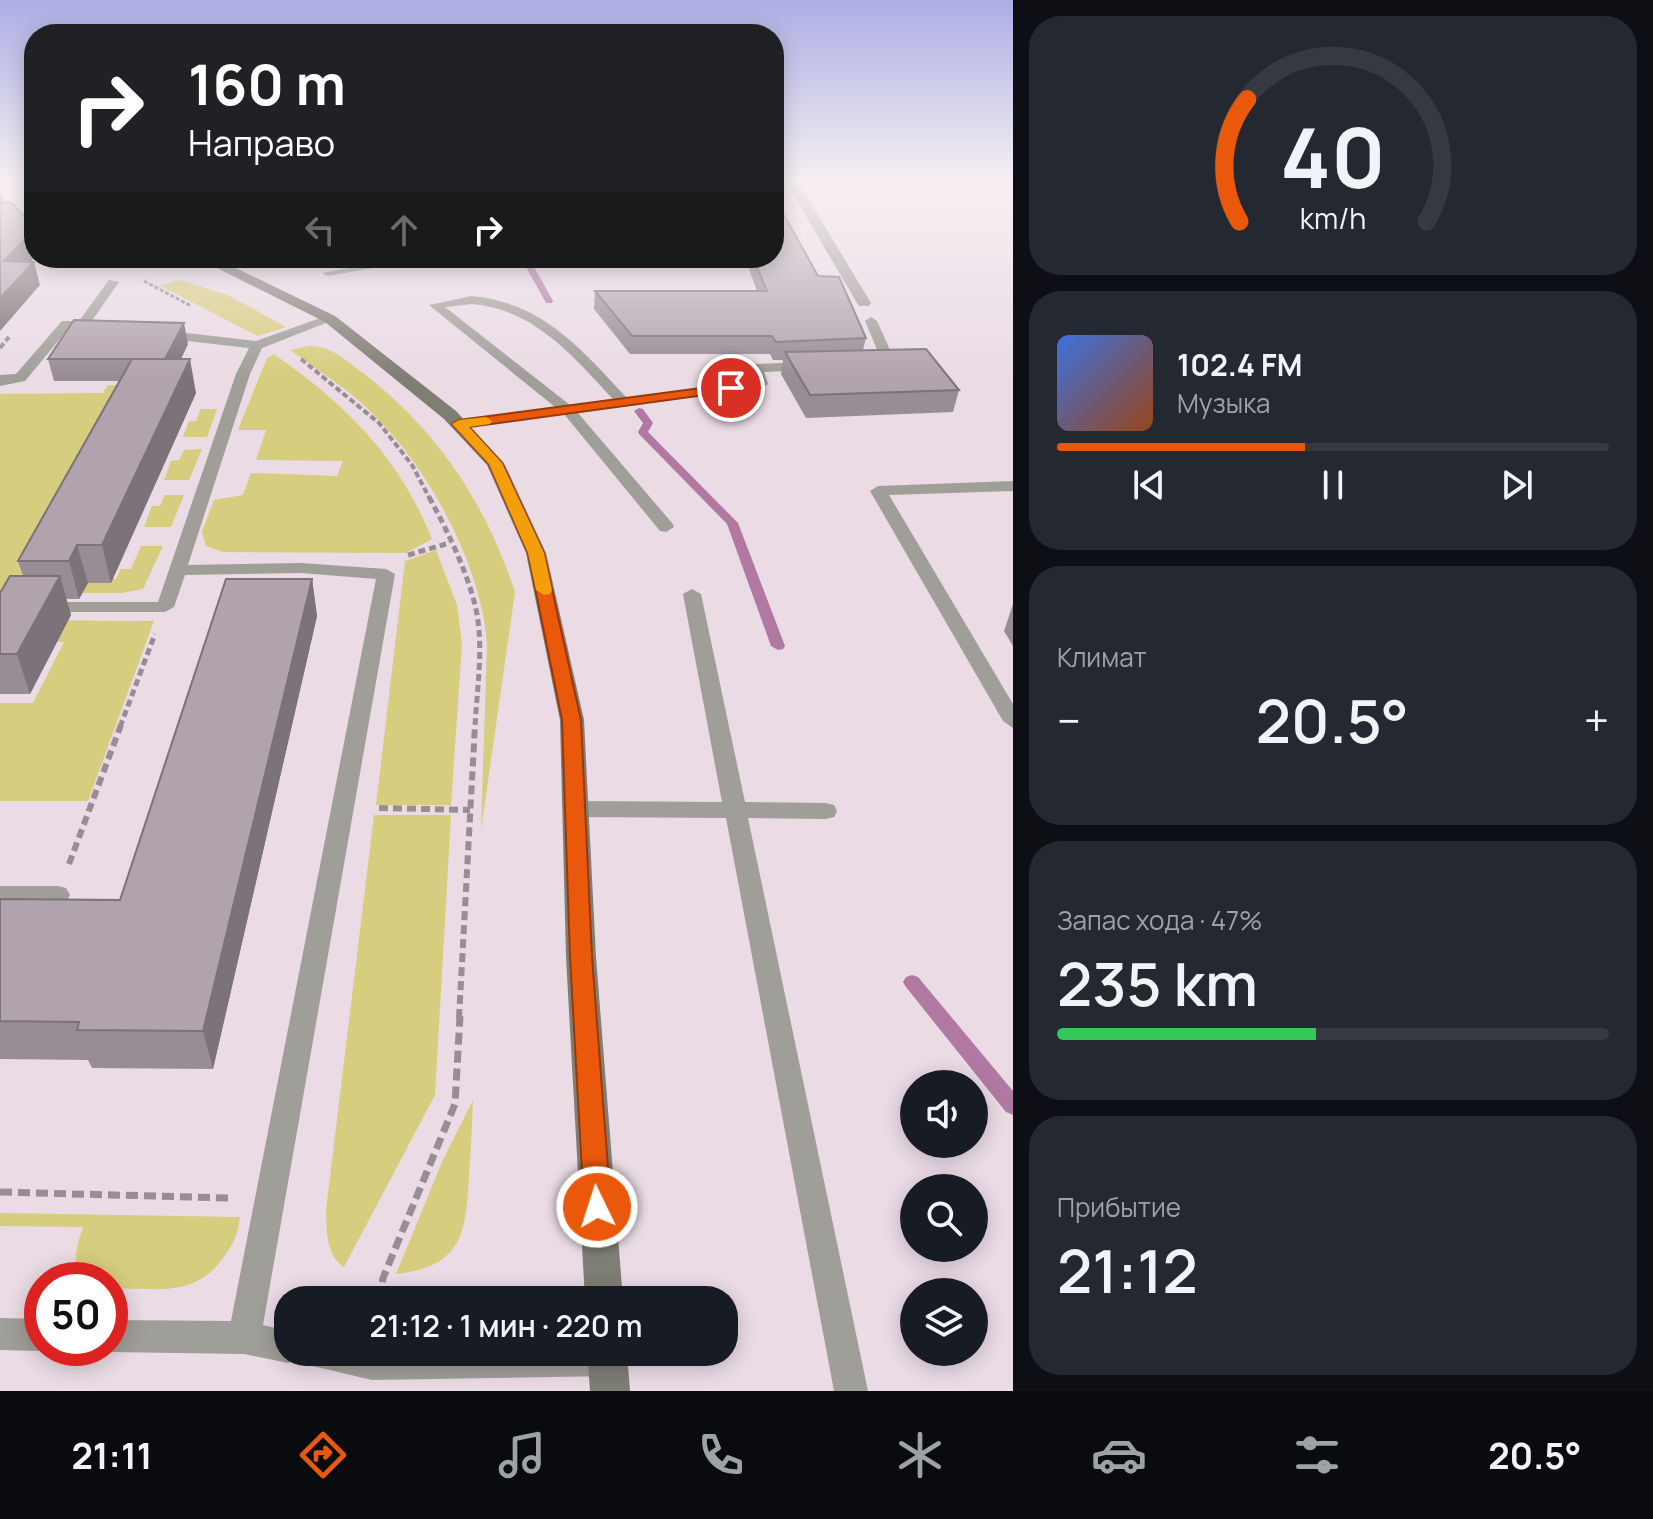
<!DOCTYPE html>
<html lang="ru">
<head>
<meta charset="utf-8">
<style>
  :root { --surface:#171b24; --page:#242831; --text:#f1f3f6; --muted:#9ea1a6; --line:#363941; --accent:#ea580c }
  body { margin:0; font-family:Manrope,sans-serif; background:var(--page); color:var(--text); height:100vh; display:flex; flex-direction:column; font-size:30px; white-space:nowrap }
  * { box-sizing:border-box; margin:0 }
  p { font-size:26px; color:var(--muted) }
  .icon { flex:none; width:44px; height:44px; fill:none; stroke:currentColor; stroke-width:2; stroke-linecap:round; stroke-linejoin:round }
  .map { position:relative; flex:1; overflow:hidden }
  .details { display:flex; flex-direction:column; gap:16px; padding:16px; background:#0d0f14; width:640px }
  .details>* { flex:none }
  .hud { position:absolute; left:24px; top:24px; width:760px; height:244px; border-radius:32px; box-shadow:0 4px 20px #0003; background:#202124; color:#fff; overflow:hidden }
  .tools { position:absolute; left:900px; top:1070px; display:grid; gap:16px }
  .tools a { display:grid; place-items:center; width:88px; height:88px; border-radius:50%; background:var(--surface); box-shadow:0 4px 20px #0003; font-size:40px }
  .speed { position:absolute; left:24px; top:1262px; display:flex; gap:16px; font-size:40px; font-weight:700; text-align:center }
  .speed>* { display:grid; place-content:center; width:104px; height:104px; border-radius:50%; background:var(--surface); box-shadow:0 4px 20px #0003; line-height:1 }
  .speed .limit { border:12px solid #d22; background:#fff; color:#111 }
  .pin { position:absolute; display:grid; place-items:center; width:68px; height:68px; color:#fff; margin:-34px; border:4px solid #fff; border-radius:50%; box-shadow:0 2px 8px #0007 }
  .me { position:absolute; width:88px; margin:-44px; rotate:356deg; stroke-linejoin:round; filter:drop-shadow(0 0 6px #0008) }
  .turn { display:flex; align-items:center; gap:28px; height:168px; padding:0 32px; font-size:36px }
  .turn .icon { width:104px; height:104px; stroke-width:2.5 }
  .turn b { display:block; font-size:56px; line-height:68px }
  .lanes { display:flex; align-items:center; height:76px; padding:0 32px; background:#0003; justify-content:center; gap:40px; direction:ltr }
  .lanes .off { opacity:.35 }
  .big { font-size:60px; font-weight:600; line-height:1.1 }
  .details .tile { flex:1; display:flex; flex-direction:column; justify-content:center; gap:12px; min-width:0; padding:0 28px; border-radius:32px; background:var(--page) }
  .details .dial { align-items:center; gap:0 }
  .dial svg { height:208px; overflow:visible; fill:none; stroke:var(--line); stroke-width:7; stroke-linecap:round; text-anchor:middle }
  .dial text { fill:var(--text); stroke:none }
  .song { display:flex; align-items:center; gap:24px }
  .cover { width:96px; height:96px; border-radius:12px; background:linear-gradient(135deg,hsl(220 70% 55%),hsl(20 70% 35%)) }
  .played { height:8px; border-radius:4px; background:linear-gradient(90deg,var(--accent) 45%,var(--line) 45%) }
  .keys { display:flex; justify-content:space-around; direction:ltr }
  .heat { display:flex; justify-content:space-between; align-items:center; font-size:44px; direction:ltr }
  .charge { height:12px; border-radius:6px; background:linear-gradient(90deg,#34c759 47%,var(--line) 0) }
  .trip { position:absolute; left:274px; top:1286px; width:464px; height:80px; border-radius:32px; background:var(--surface); box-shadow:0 4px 20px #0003; font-weight:600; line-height:80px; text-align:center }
  .tab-bar { display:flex; height:128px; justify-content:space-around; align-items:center; background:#090b0e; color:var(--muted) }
  .tab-bar .icon { width:56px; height:56px }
  .tab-bar .selected { color:var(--accent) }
  .tab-bar b { font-size:36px; color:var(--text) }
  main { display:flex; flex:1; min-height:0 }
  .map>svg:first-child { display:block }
  .green { fill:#d7cd7e }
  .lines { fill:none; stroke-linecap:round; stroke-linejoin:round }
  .stream { fill:#b179a1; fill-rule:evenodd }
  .path-far4 { stroke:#988d95; stroke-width:3; stroke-dasharray:4 2; stroke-linecap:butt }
  .path-far3 { stroke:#988d95; stroke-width:4; stroke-dasharray:6 3; stroke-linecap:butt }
  .path-far2 { stroke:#988d95; stroke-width:5; stroke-dasharray:7 4; stroke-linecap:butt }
  .path-far1 { stroke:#988d95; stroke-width:6; stroke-dasharray:9 5; stroke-linecap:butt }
  .path { stroke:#988d95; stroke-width:7; stroke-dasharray:12 6; stroke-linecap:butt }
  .service { fill:#9f9e98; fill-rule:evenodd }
  .minor { fill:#9f9e98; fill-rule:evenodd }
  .secondary { fill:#7f7e75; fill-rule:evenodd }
  .wall { fill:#988c95 }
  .shaded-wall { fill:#7c7279 }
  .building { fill:#b1a3ad; stroke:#7c7279; stroke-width:2 }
  .route { fill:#ea580c; stroke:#983908; stroke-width:2 }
  .slow { fill:#f59e0b }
</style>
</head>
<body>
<main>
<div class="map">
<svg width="1013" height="1391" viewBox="0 0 1013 1391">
  <rect width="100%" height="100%" fill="#eadbe5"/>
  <path class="green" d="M179,280l49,15 58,32 -28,9 -98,-50z
    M309,346c22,-1 37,15 54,27 75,58 122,129 152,219l-34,238 6,-186c-5,-78 -59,-177 -115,-231 -24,-24 -54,-43 -82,-63z
    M274,354c72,51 124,101 158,185l-26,14 -183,-1 -17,-6 -4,-14 12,-32 29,-5 8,-22 86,3 6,-15 -87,-1 10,-30h-28l29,-72z
    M108,385h32l-111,195 87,-1 5,-10h10l10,-23h22l-20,43 -21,4h-122v-199l103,-1z
    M201,409h16l-10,28h-24l6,-16h7z
    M202,449l-13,31h-25l7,-19 8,-1 5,-10z
    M165,495h19l-13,32h-27l8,-21h8z
    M436,550l21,55 5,39 -11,161h-75l29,-244z
    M1,620l153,1 -66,180h-88v-98h33l31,-61 -22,-1z
    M374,815h77l-16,280 -91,172c-19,-13 -17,-36 -18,-57z
    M473,1100c-1,25 -2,50 -4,75 -3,57 -6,92 -73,99l46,-112z
    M0,1213l240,4c-2,18 -8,30 -20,45 -29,36 -68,26 -110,26v-8h-28c-11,-17 -5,-35 1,-53l-83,-1z"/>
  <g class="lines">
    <path class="stream" d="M521,258h8l24,43 -1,2h-6z
      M639,408l4,1 10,14 -5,9 90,91 47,123 -2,3 -5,1 -7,-4 -44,-122 -88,-90 -1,-2 5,-9 -9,-12z
      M912,975l6,2 95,114v24l-7,-3 -100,-125 -3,-5 3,-5z"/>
    <path class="path-far4" d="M144,281l47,25"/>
    <path class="path-far3" d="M0,348l9,-11
      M301,359l78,64 33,42 18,34"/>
    <path class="path-far2" d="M429,497c18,33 35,68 45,104 11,39 3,86 1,126
      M408,555l38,-11
      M120,727l35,-93"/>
    <path class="path-far1" d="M379,808l91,2
      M69,864l52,-139
      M459,1018l16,-293"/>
    <path class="path" d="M0,1192l230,6
      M380,1300l3,-22 72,-174 5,-88"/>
    <path class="service" d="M401,258h28l-101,18 -6,-3z
      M109,280l10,2 -28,40 11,1v6l-33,-1 -44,53 -25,5v-11l16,-1 46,-53h17z
      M472,296c71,7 108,52 155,102l126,-17 -4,-13 7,-4 51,-2 7,4 -7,4 -43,2 4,12 -7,4 -183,25 94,110 2,4 -8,5 -6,-1 -96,-117 -110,13v-6l5,-1 96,-13 -126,-102zM472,304c62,5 101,52 141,95l-43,6 -125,-98z
      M326,316l10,3 -74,29 -12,26 -62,191 113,-2 85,6 9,5 -132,751 25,6v21h334l3,7 -5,12 -12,5 -236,4 -68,-16 -3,-8 -13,7 -44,-9 -134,-2 -11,-4h11v-28l121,1 145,-742 -75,-6 -116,2 -11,32 -9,5h-165v-10h158l78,-228 13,-26 -88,-10 -6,-4 6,-4 95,11z
      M871,317l6,4 19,42 -2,3 -19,1 -7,-4 13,-4 -16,-38z
      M1013,481v10l-124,4 124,209v24l-10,-7 -133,-230 8,-5z
      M692,589l9,5 44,208 81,1 8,2 3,6 -3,6 -8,2 -78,-1 120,573h-34l-108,-573 -151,-1 -8,-2 -3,-6 3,-6 8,-2 147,1 -39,-208z
      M0,886h58l8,2 4,7 -4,7 -8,2h-58z
      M0,1318l42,1v29h8l-8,3 -42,-1z"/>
    <path class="minor" d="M786,182h12l73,121 -2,3h-10l-2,-3z
      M34,209v8l-34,8v-8z"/>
    <path class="secondary" d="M197,258h18l120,58 121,95 48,52 42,90 38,167 12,237 27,343h-38l-19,-343 -6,-237 -34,-167 -39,-88 -43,-46 -119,-97z
      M587,1352h40l3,39h-40z"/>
  </g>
  <path class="wall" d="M745,258h29l44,18 48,62 -3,12 96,40 -6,22 -147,6 -25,-44 2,-14h-10l-3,-6h-140l-36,-45 1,-18h162z
    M188,344l-7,15 15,34 -85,190h-23l-9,16h-13l5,16 -41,79h-30v-101l23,-17 -5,-15 101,-180h-65l-6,-22z
    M312,579l5,37 -104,453 -121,-1 -4,-8 -88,-1v-160l120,1z
    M1013,604v42l-9,-15z"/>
  <path class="shaded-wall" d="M0,191h1l6,21 -7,2z
    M34,229v29l-24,27 -6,-24z
    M34,262l6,23 -40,46v-33z
    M184,323l4,21 -18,37 -5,-22z
    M190,359l6,34 -85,190 -9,-38z
    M77,545l11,38 -9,16 -10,-38z
    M60,576l11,39 -41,79 -13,-40z
    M312,579l5,37 -104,453 -10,-38z"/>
  <path class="building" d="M774,197l44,79 21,1 27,61 -90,4 -4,-6h-140l-37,-45h172l-14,-33h21z
    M11,202l23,25v2l-30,32 30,1 -34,36v-94z
    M74,320l110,3 -19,36h-117z
    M926,349l33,41 -149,5 -25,-43z
    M132,359h58l-88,186h-25l-8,16h-51z
    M10,576h50l-43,78h-17v-61z
    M226,579h86l-109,452 -126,-1 2,-8 -79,-1v-122l120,1z"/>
  <linearGradient id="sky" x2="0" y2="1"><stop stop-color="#acaee4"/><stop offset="0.48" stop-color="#f6eff3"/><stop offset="1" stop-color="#f6eff3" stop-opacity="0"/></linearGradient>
  <rect width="1013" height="377" fill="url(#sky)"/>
  <path class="route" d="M731,384l4,1v6l-266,36 33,36 42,90 37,167 11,237 19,250 -4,9 -10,4 -9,-4 -4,-9 -14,-250 -8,-237 -34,-167 -39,-89 -37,-40 7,-4z"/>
  <path class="slow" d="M486,417l6,4 -2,3 -21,3 33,36 42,90 8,37 -2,4 -6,1 -8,-5 -8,-37 -39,-89 -37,-40 7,-4z"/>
</svg>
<div class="tools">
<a><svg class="icon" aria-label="sound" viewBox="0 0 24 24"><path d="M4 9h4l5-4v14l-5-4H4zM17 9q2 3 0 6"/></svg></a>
<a><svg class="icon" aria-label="search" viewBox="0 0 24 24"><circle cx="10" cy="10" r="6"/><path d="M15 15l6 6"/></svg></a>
<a><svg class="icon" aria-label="layers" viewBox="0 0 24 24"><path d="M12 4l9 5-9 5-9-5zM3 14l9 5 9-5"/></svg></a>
</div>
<div class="speed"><div class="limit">50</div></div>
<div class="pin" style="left:731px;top:388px;background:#d93025"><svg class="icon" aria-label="arrive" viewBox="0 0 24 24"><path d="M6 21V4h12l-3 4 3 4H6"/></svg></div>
<svg class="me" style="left:597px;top:1207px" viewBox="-20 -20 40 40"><circle r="17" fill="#ea580c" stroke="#fff" stroke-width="3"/><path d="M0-11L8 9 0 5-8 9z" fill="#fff"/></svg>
<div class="trip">21:12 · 1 мин · 220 m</div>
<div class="hud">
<div class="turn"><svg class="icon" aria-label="right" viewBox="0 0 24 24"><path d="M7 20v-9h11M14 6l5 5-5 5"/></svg><div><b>160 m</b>Направо</div></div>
<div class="lanes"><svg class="icon off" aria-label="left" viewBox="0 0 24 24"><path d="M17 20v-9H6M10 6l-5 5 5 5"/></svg><svg class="icon off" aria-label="ahead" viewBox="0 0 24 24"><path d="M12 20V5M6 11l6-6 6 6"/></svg><svg class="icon" aria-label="right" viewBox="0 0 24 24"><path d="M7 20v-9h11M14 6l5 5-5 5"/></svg></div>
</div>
</div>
<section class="details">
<div class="tile dial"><svg viewBox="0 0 100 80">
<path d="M14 69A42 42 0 1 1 86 69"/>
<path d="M14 69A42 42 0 0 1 17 22" stroke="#ea580c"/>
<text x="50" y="56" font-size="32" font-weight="700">40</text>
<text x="50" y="72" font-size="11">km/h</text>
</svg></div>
<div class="tile">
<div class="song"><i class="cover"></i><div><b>102.4 FM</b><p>Музыка</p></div></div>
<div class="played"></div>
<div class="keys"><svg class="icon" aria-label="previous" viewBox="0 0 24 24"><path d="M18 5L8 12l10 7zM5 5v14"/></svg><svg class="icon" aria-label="pause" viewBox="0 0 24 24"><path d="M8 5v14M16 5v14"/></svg><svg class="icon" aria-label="next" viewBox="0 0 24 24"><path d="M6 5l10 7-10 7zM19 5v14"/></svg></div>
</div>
<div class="tile"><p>Климат</p>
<div class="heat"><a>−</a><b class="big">20.5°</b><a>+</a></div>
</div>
<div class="tile"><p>Запас хода · 47%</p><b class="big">235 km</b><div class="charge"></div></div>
<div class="tile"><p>Прибытие</p><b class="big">21:12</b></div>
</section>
</main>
<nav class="tab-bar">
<b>21:11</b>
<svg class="icon selected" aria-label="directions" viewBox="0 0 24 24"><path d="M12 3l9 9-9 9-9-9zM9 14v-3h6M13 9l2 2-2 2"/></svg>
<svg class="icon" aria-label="music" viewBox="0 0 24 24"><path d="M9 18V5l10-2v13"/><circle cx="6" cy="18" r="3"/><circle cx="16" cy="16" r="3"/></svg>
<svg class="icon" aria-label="phone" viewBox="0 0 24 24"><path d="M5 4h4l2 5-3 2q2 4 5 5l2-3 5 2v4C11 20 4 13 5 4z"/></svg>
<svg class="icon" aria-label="climate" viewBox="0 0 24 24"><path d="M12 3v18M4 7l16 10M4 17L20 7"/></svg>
<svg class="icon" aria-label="car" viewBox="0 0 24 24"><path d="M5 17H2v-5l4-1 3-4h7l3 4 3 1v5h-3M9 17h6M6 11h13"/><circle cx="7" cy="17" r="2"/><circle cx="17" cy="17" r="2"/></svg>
<svg class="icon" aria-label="filters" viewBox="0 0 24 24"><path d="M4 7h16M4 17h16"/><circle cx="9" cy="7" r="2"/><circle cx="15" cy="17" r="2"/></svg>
<b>20.5°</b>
</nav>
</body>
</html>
